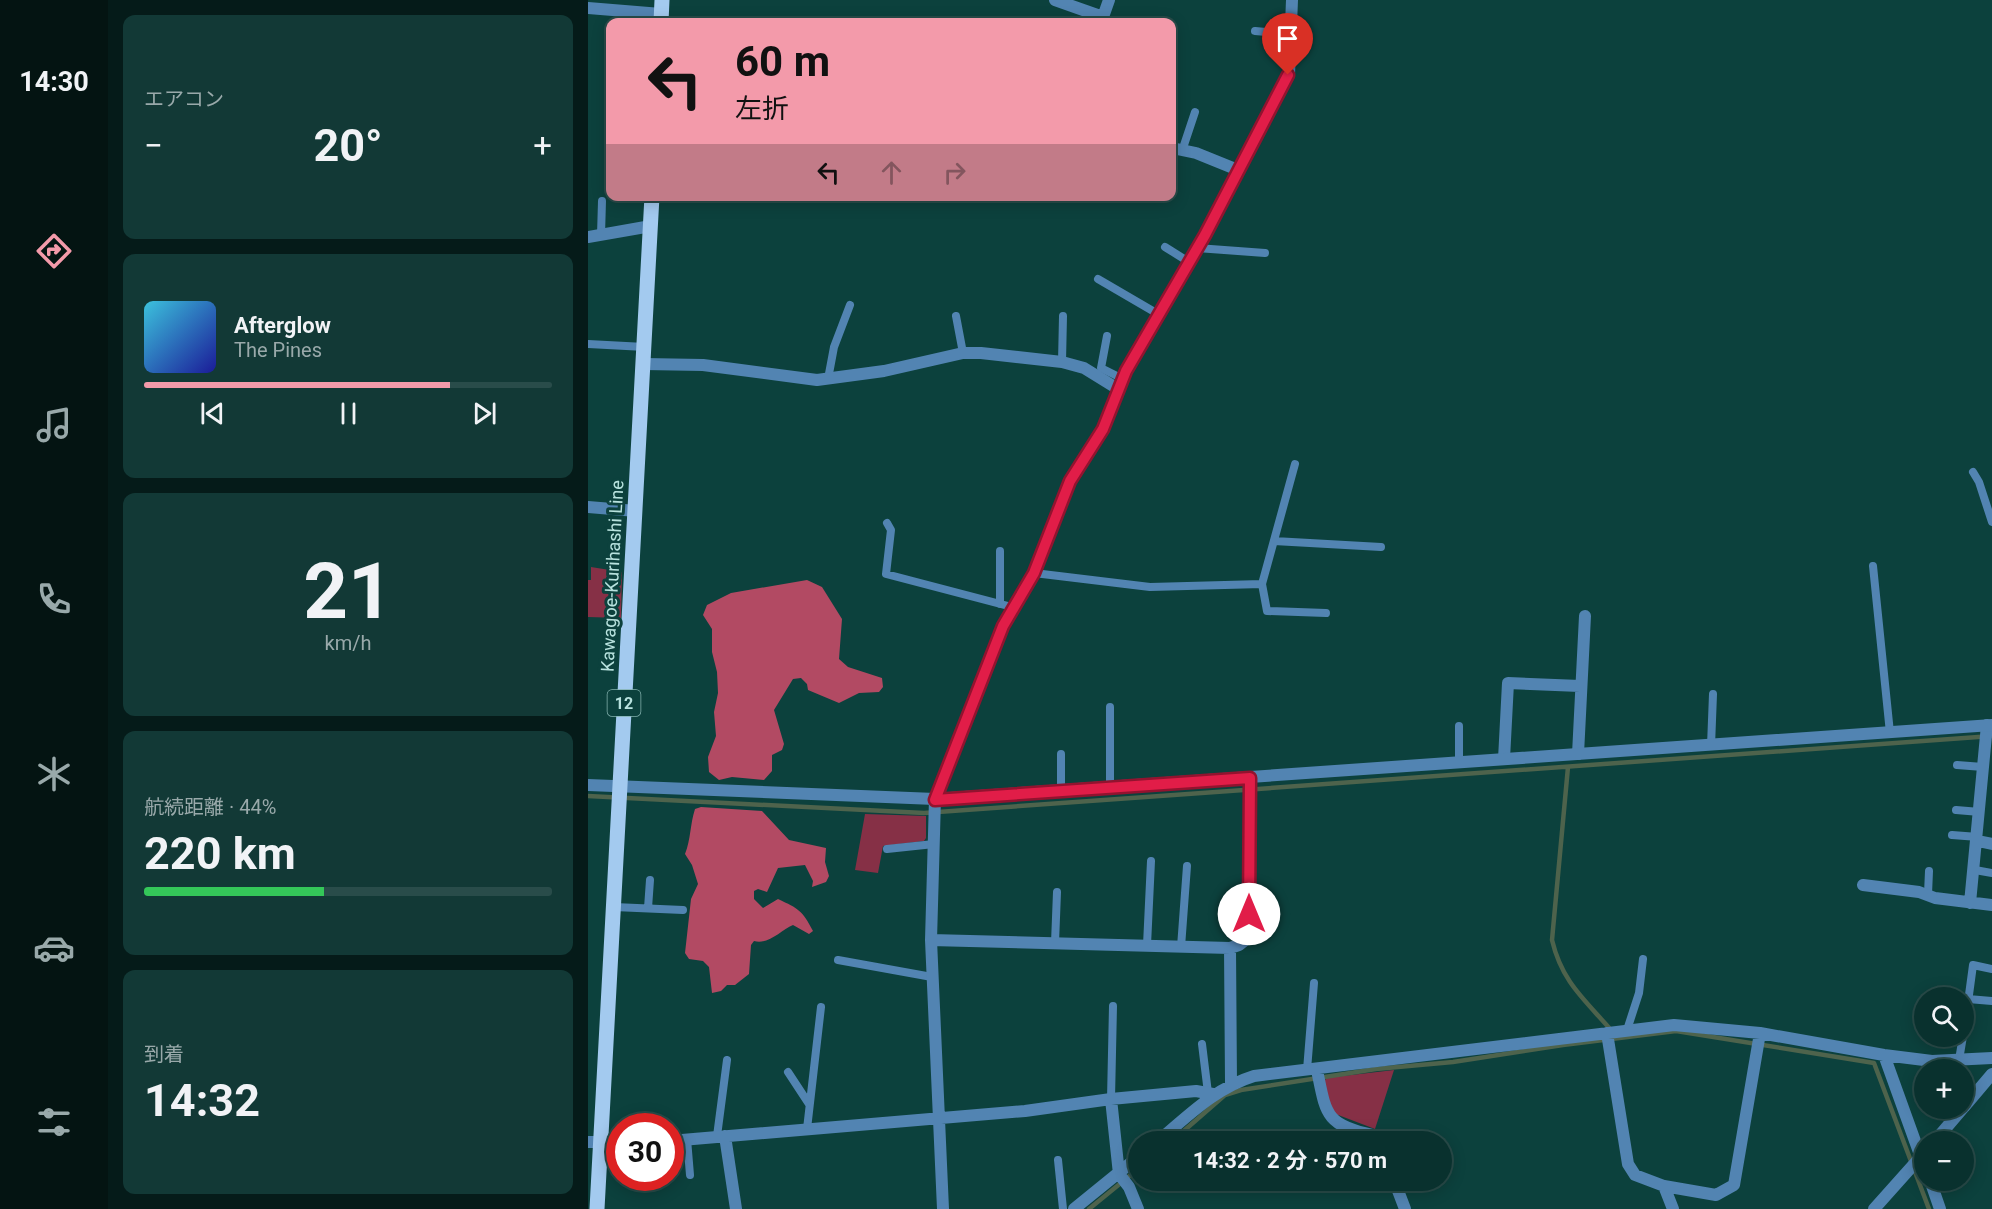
<!DOCTYPE html>
<html lang="ja">
<head>
<meta charset="utf-8">
<style>
  :root { --surface:#09312e; --page:#123936; --text:#f1f3f6; --muted:#99a9aa; --line:#294c4a; --accent:#f39aaa }
  body { margin:0; font-family:Roboto,"Noto Sans JP",sans-serif; background:var(--page); color:var(--text); height:100vh; display:flex; flex-direction:column; font-size:22px; white-space:nowrap }
  * { box-sizing:border-box; margin:0 }
  p { font-size:20px; color:var(--muted) }
  .icon { flex:none; width:33px; height:33px; fill:none; stroke:currentColor; stroke-width:2; stroke-linecap:round; stroke-linejoin:round }
  .map { position:relative; flex:1; overflow:hidden }
  .drawer { display:flex; flex-direction:column; gap:15px; padding:15px; background:#051b19; width:480px }
  .drawer>* { flex:none }
  .guide { position:absolute; left:18px; top:18px; width:570px; height:183px; border-radius:12px; box-shadow:0 3px 15px #0003,0 0 0 2px var(--line); background:#f39aaa; color:#111; overflow:hidden }
  .buttons { position:absolute; left:1326px; top:987px; display:grid; gap:12px }
  .buttons a { display:grid; place-items:center; width:60px; height:60px; border-radius:50%; background:var(--surface); box-shadow:0 3px 15px #0003,0 0 0 2px var(--line); font-size:30px }
  .speed { position:absolute; left:18px; top:1113px; display:flex; gap:12px; font-size:30px; font-weight:700; text-align:center }
  .speed>* { display:grid; place-content:center; width:78px; height:78px; border-radius:50%; background:var(--surface); box-shadow:0 3px 15px #0003,0 0 0 2px var(--line); line-height:1 }
  .speed .limit { border:9px solid #d22; background:#fff; color:#111 }
  .pin { position:absolute; display:grid; place-items:center; width:51px; height:51px; color:#fff; margin:-62px -26px; border-radius:50% 50% 50% 0; rotate:-45deg; box-shadow:0 0 6px #0007 }
  .pin .icon { rotate:45deg }
  .me { position:absolute; width:66px; margin:-33px; rotate:0deg; stroke-linejoin:round; filter:drop-shadow(0 0 4px #0008) }
  .turn { display:flex; align-items:center; gap:21px; height:126px; padding:0 30px; font-size:27px }
  .turn .icon { width:78px; height:78px; stroke-width:2.5 }
  .turn b { display:block; font-size:42px; line-height:51px }
  .lanes { display:flex; align-items:center; height:57px; padding:0 30px; background:#0003; justify-content:center; gap:30px; direction:ltr }
  .lanes .off { opacity:.35 }
  .big { font-size:45px; font-weight:700; line-height:1.1 }
  .drawer .card { flex:1; display:flex; flex-direction:column; justify-content:center; gap:9px; min-width:0; padding:0 21px; border-radius:12px; background:var(--page) }
  .drawer .dial { align-items:center; gap:0 }
  .dial b { font-size:78px; line-height:1 }
  .song { display:flex; align-items:center; gap:18px }
  .cover { width:72px; height:72px; border-radius:9px; background:linear-gradient(135deg,hsl(190 70% 55%),hsl(240 70% 35%)) }
  .played { height:6px; border-radius:3px; background:linear-gradient(90deg,var(--accent) 75%,var(--line) 75%) }
  .keys { display:flex; justify-content:space-around; direction:ltr }
  .heat { display:flex; justify-content:space-between; align-items:center; font-size:33px; direction:ltr }
  .charge { height:9px; border-radius:4px; background:linear-gradient(90deg,#34c759 44%,var(--line) 0) }
  .trip { position:absolute; left:540px; top:1131px; width:324px; height:60px; border-radius:30px; background:var(--surface); box-shadow:0 3px 15px #0003,0 0 0 2px var(--line); font-weight:700; line-height:60px; text-align:center }
  main { display:flex; flex:1; min-height:0 }
  .tab-bar { display:flex; flex-direction:column; width:108px; justify-content:space-around; align-items:center; background:#041412; color:var(--muted) }
  .tab-bar .icon { width:42px; height:42px }
  .tab-bar .current { color:var(--accent) }
  .tab-bar b { font-size:27px; color:var(--text) }
  .map>svg:first-child { display:block }
  .green { fill:#863046 }
  .forest { fill:#b24a63 }
  .lines { fill:none; stroke-linecap:round; stroke-linejoin:round }
  .stream { stroke:#4e634c; stroke-width:4.5 }
  .service { stroke:#5284b2; stroke-width:8 }
  .minor { stroke:#5284b2; stroke-width:12 }
  .tertiary { stroke:#5284b2; stroke-width:12 }
  .primary { stroke:#a3caef; stroke-width:15 }
  .route-casing { stroke:#92132f; stroke-width:15 }
  .route { stroke:#e11d48; stroke-width:10 }
  .labels { text-anchor:middle; dominant-baseline:central; stroke-width:6; stroke-linejoin:round; paint-order:stroke }
  .shield { fill:#0c413d; stroke:#84b2ae; stroke-width:1.5 }
  .shield-label { font-size:16px; font-weight:bold; fill:#b8e2de }
  .street-label { font-size:18px; fill:#b8e2de; stroke:#0c413d }
</style>
</head>
<body>
<main>
<nav class="tab-bar">
<b>14:30</b>
<svg class="icon current" aria-label="directions" viewBox="0 0 24 24"><path d="M12 3l9 9-9 9-9-9zM9 14v-3h6M13 9l2 2-2 2"/></svg>
<svg class="icon" aria-label="music" viewBox="0 0 24 24"><path d="M9 18V5l10-2v13"/><circle cx="6" cy="18" r="3"/><circle cx="16" cy="16" r="3"/></svg>
<svg class="icon" aria-label="phone" viewBox="0 0 24 24"><path d="M5 4h4l2 5-3 2q2 4 5 5l2-3 5 2v4C11 20 4 13 5 4z"/></svg>
<svg class="icon" aria-label="climate" viewBox="0 0 24 24"><path d="M12 3v18M4 7l16 10M4 17L20 7"/></svg>
<svg class="icon" aria-label="car" viewBox="0 0 24 24"><path d="M5 17H2v-5l4-1 3-4h7l3 4 3 1v5h-3M9 17h6M6 11h13"/><circle cx="7" cy="17" r="2"/><circle cx="17" cy="17" r="2"/></svg>
<svg class="icon" aria-label="filters" viewBox="0 0 24 24"><path d="M4 7h16M4 17h16"/><circle cx="9" cy="7" r="2"/><circle cx="15" cy="17" r="2"/></svg>
</nav>
<section class="drawer">
<div class="card"><p>エアコン</p>
<div class="heat"><a>−</a><b class="big">20°</b><a>+</a></div>
</div>
<div class="card">
<div class="song"><i class="cover"></i><div><b>Afterglow</b><p>The Pines</p></div></div>
<div class="played"></div>
<div class="keys"><svg class="icon" aria-label="previous" viewBox="0 0 24 24"><path d="M18 5L8 12l10 7zM5 5v14"/></svg><svg class="icon" aria-label="pause" viewBox="0 0 24 24"><path d="M8 5v14M16 5v14"/></svg><svg class="icon" aria-label="next" viewBox="0 0 24 24"><path d="M6 5l10 7-10 7zM19 5v14"/></svg></div>
</div>
<div class="card dial"><b>21</b><p>km/h</p></div>
<div class="card"><p>航続距離 · 44%</p><b class="big">220 km</b><div class="charge"></div></div>
<div class="card"><p>到着</p><b class="big">14:32</b></div>
</section>
<div class="map">
<svg width="1404" height="1209" viewBox="0 0 1404 1209">
  <rect width="100%" height="100%" fill="#0c413d"/>
  <path class="green" d="M3,567l31,5 -1,46 -33,-1v-37h3z
    M277,814l61,2v22l-2,3 -41,5 -5,27 -23,-3z
    M806,1070l-19,59 -42,-16 -10,-28 3,-7z"/>
  <path class="forest" d="M219,580l15,7 20,32 -3,40 9,8 34,11 1,9 -4,5 -20,1 -20,10 -31,-13 -1,-6 -6,-6 -8,1 -19,31 10,34 -2,6 -10,5v16l-8,9 -32,-3 -13,3 -10,-8 -1,-15 8,-21 -2,-24 4,-19 -1,-21 -5,-20v-23l-9,-14 4,-10 24,-12z
    M113,807l61,4 27,29 37,8 -1,14 4,14 -3,6 -14,5 1,-6 -8,-16 -27,3 -11,24 -9,-3 -4,2v8l9,9 15,-9c21,10 24,11 35,32l-4,3 -16,-9c-12,5 -24,20 -39,16l-3,4 -2,29 -14,11h-8l-6,6 -9,2 -3,-26 -6,-6 -14,-2 -4,-6 6,-54 7,-15 -6,-19 -7,-11c6,-15 5,-30 10,-45z"/>
  <g class="lines">
    <path class="stream" d="M980,767l-16,173c10,42 32,59 59,90
      M0,796l336,17 1068,-77
      M583,1142l54,-47 16,-5 135,-21 77,-7 110,-17 113,-14 198,32 55,146
      M501,1209l49,-40"/>
    <path class="service" d="M667,31l35,3
      M594,151l13,-39
      M13,235l1,-34
      M577,247l24,15
      M609,248l68,5
      M510,279l60,35
      M368,316l7,37
      M519,336l-6,32 22,11
      M0,344l57,3
      M474,362l1,-46
      M240,379l6,-32 16,-42
      M1385,472l6,10 13,40
      M299,523l4,7 -5,44 126,33
      M686,541l107,6
      M412,551v53
      M1285,566l17,167
      M446,573l116,14 112,-3 33,-120
      M674,584l5,27 59,2
      M871,726v37
      M1123,746l2,-52
      M1369,765l26,2
      M522,788v-81
      M473,792v-38
      M1368,810l24,2
      M1364,835l26,2
      M299,849l47,-5
      M1387,870l17,3
      M1340,894l1,-23
      M26,907l69,3
      M60,908l2,-28
      M467,943l2,-51
      M559,945l4,-84
      M593,947l6,-81
      M250,960l94,17
      M1380,999l24,2
      M1039,1030l12,-37 4,-34
      M1376,1032l9,-67 19,4
      M614,1044l6,49
      M1371,1060l4,-24
      M719,1070l7,-87
      M200,1072l21,32
      M523,1099l2,-93
      M219,1129l14,-122
      M129,1136l10,-76
      M99,1139l3,36
      M470,1160l5,49"/>
    <path class="minor" d="M467,0l48,17 6,-17
      M0,8l73,6
      M584,148l24,5 42,17
      M0,237l63,-11
      M56,364l59,1 114,15 67,-9 79,-18h18l81,9 22,6 34,21
      M0,507l48,4
      M990,754l7,-138
      M916,759l4,-76 72,3
      M1390,841l14,3
      M1275,885l56,7 16,6 57,7
      M1382,903l17,-178
      M343,940l299,8 1,135
      M642,948l9,-3 10,-8 1,-159
      M1019,1033l21,131 7,11 29,11 9,23
      M1296,1055l40,111
      M729,1070c9,44 8,55 56,65l5,7
      M523,1099l8,75 10,13 9,22
      M137,1136l11,73
      M82,1141l355,-30 86,-12 85,-8 17,3
      M0,1142h32
      M569,1142c31,-26 58,-54 97,-66l420,-51 86,8 124,22 48,6 60,-3
      M806,1180l11,29
      M1342,1180l10,29
      M1076,1186l52,9 18,-10 26,-152
      M355,1209l-12,-269 4,-141 68,-173 31,-53 36,-92 33,-52 23,-58 79,-136 84,-160 3,-75
      M486,1209l64,-52"/>
    <path class="tertiary" d="M0,785l347,14 1057,-74
      M1376,1107l28,-33
      M1346,1142l29,-34
      M1286,1209l50,-56"/>
    <path class="primary" d="M73,22l1,-22
      M9,1209l55,-1013"/>
  </g>
  <g class="lines">
    <g class="route-casing">
      <path id="route" d="M661,914l1,-136 -315,22 68,-174 31,-53 36,-92 33,-52 23,-58 79,-136 83,-160"/>
    </g>
    <use href="#route" class="route"/>
  </g>
  <g class="labels">
    <rect class="shield" x="19.5" y="690" width="33" height="26" rx="4.5"/>
    <g class="shield-label">
      <text x="36" y="703">12</text>
    </g>
    <g class="street-label">
      <text transform="translate(24 576) rotate(-87)">Kawagoe-Kurihashi Line</text>
    </g>
  </g>
</svg>
<div class="buttons">
<a><svg class="icon" aria-label="search" viewBox="0 0 24 24"><circle cx="10" cy="10" r="6"/><path d="M15 15l6 6"/></svg></a>
<a>+</a>
<a>−</a>
</div>
<div class="speed"><div class="limit">30</div></div>
<div class="pin" style="left:700px;top:75px;background:#d93025"><svg class="icon" aria-label="arrive" viewBox="0 0 24 24"><path d="M6 21V4h12l-3 4 3 4H6"/></svg></div>
<svg class="me" style="left:661px;top:914px" viewBox="-20 -20 40 40"><circle r="19" fill="#fff"/><path d="M0-13L10 11 0 6-10 11z" fill="#e11d48"/></svg>
<div class="trip">14:32 · 2 分 · 570 m</div>
<div class="guide">
<div class="turn"><svg class="icon" aria-label="left" viewBox="0 0 24 24"><path d="M17 20v-9H6M10 6l-5 5 5 5"/></svg><div><b>60 m</b>左折</div></div>
<div class="lanes"><svg class="icon" aria-label="left" viewBox="0 0 24 24"><path d="M17 20v-9H6M10 6l-5 5 5 5"/></svg><svg class="icon off" aria-label="ahead" viewBox="0 0 24 24"><path d="M12 20V5M6 11l6-6 6 6"/></svg><svg class="icon off" aria-label="right" viewBox="0 0 24 24"><path d="M7 20v-9h11M14 6l5 5-5 5"/></svg></div>
</div>
</div>
</main>
</body>
</html>
